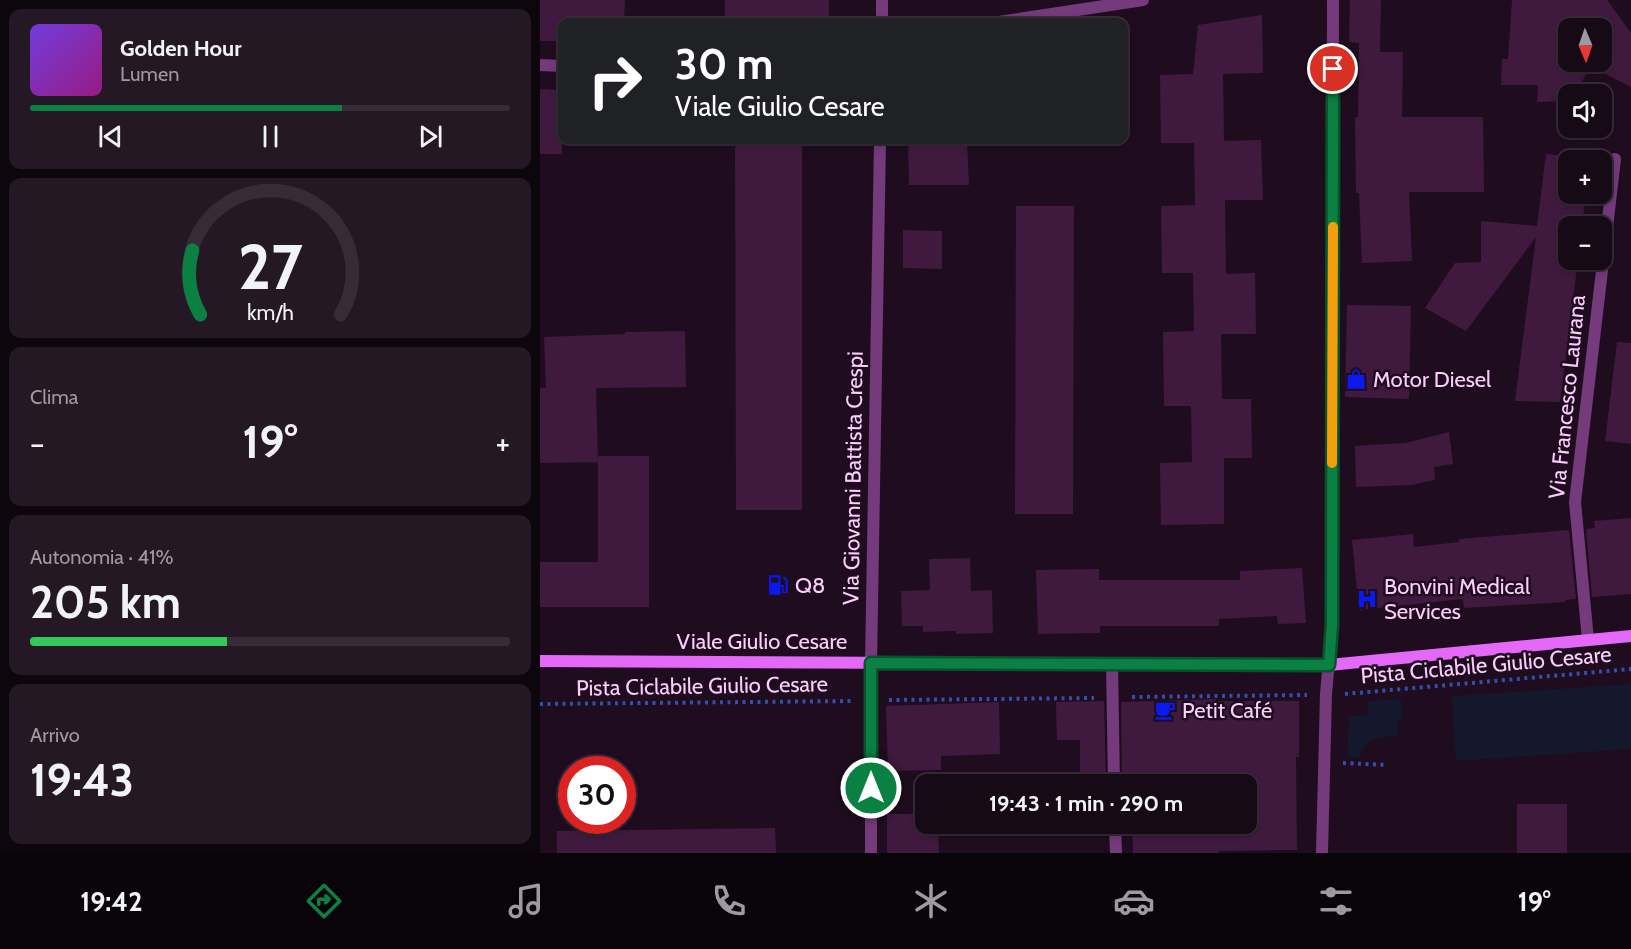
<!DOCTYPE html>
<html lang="it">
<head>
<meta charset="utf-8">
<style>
  :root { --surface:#170a17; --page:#241824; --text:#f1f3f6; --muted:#9e9aa1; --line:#362b36; --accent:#0b8043 }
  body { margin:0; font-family:Cabin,sans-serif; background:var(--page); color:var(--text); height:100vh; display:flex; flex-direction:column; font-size:22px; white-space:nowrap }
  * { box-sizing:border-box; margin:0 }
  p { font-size:20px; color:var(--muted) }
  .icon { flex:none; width:33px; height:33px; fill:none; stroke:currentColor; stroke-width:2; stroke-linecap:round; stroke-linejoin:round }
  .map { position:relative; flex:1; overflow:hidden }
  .drawer { display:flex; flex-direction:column; gap:9px; padding:9px; background:#0d060d; width:540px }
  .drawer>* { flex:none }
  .top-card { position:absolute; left:18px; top:18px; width:570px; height:126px; border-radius:12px; box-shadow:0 3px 9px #0003,0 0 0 2px var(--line); background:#202124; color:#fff; overflow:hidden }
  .needle { width:39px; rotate:178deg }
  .buttons { position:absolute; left:1018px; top:18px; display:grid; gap:12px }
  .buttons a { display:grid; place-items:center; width:54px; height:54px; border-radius:12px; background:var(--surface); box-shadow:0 3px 9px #0003,0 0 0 2px var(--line); font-size:30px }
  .speed { position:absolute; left:18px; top:756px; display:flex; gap:12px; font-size:30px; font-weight:700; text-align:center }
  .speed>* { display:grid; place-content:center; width:78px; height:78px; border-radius:50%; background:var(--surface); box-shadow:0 3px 9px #0003,0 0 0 2px var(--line); line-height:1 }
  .speed .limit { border:9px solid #d22; background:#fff; color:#111 }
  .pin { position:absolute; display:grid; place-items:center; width:51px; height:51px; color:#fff; margin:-26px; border:3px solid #fff; border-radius:50%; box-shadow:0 2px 6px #0007 }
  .me { position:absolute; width:66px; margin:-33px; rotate:0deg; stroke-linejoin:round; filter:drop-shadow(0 0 4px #0008) }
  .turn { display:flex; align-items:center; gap:21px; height:126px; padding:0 18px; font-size:27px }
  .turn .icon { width:78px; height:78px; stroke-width:2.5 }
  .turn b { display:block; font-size:42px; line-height:51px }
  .big { font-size:45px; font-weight:800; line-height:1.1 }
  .drawer .tile { flex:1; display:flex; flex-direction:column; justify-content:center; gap:9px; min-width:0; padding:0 21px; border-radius:12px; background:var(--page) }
  .drawer .dial { align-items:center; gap:0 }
  .dial svg { height:156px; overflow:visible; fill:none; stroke:var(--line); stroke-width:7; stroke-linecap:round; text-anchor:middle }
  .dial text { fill:var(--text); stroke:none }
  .song { display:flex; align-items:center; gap:18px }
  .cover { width:72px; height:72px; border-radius:9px; background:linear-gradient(135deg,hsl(260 70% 55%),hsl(310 70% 35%)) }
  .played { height:6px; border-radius:3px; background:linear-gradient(90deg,var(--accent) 65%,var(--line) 65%) }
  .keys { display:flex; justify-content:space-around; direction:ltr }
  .heat { display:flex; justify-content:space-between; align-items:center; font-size:33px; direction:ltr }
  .charge { height:9px; border-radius:4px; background:linear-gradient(90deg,#34c759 41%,var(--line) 0) }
  .trip { position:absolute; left:375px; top:774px; width:342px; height:60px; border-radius:12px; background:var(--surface); box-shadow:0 3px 9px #0003,0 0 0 2px var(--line); font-weight:800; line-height:60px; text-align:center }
  .menu { display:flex; height:96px; justify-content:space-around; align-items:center; background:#090409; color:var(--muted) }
  .menu .icon { width:42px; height:42px }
  .menu .current { color:var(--accent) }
  .menu b { font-size:27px; color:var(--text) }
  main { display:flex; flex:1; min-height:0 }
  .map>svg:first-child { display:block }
  .green { fill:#13182d }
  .building { fill:#3f1a3e; fill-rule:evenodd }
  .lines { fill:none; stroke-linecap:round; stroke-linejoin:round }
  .path { stroke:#334eac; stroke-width:4; stroke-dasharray:3 4.5; stroke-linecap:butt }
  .minor { stroke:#743a7c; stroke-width:12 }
  .secondary { stroke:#e569f9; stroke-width:12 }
  .route-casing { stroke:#07532c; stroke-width:15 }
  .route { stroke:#0b8043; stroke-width:10 }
  .slow { stroke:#f59e0b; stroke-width:10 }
  .labels { text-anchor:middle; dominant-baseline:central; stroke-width:5; stroke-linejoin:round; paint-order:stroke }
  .poi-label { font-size:22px; fill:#fbcefd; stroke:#1f0d1f; text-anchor:start }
  .street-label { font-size:22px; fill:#fbcefd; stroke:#1f0d1f }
</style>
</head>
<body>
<main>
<section class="drawer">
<div class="tile">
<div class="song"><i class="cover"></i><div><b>Golden Hour</b><p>Lumen</p></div></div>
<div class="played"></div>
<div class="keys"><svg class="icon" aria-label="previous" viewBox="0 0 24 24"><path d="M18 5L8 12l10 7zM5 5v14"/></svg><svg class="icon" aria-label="pause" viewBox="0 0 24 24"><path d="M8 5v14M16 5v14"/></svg><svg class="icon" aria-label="next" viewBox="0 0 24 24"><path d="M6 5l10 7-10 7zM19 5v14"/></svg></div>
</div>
<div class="tile dial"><svg viewBox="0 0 100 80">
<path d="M14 69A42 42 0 1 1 86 69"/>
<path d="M14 69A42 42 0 0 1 10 36" stroke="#0b8043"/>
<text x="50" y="56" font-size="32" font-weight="700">27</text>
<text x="50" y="72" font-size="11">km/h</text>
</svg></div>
<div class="tile"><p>Clima</p>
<div class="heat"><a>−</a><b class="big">19°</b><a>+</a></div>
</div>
<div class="tile"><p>Autonomia · 41%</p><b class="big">205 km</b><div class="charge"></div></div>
<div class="tile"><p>Arrivo</p><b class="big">19:43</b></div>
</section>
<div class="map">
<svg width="1091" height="853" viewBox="0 0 1091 853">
  <rect width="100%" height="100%" fill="#1f0d1f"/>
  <path class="green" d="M1091,684v65l-175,12 -4,-65z
    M861,699l1,22 -5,1 1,13c-19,3 -34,1 -39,23l-12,-1 2,-41 19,-1v-14z"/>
  <path class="building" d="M0,0h85l-1,22h-62v19h-22z
    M185,0h104v20h-104z
    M810,0h31l-1,52h23l-1,65h81l1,75h-75l3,69 -50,2 -3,-70h-3l-1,-76h3l1,-74 -10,-1z
    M972,0h95l24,33v54l-41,-21 -14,28h-7v7l-32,1 1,-17h-37l1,-26h6zM1029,28h33v34h-33z
    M722,15l1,58 -40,1 1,67 37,-1 2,60h-38l1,74 29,-1 1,61h-35l1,65h29l1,59h-28v66l-63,1 -1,-62 32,-1 -1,-56h-27l-1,-74 31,-1 -1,-58h-31l-1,-67 34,-1 -1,-62h-33l-1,-68 33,-1 5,-49z
    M0,89l22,1v64h-22z
    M195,140h67v370h-66z
    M368,140h59l2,45h-60z
    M1006,154l45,5 -22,1v34h17l-4,32h-13v34h9l-18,142 -45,-1 21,-164 -70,94 -41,-23 30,-45 26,-1v-41l56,5z
    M476,206h58l-1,308h-58z
    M363,230l39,1v38l-39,-1z
    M807,305l64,1 -2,93 -64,-2z
    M145,331l1,56 -90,1 2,74 -58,1v-75h6l-2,-51 81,-3v-2z
    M1077,342l14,1v101l-26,-3z
    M909,432l4,32 -19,3 1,13 -24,5 -55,2 -1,-41 51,-3z
    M58,456h51v151h-109v-45h58z
    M1091,518v76l-39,3 -6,-68 9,-1 -1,-7z
    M1029,530l7,69 -11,1v2l-101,6 -1,-9 -104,11 -7,-70 61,-6 1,13 45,-5v-3z
    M430,558l1,33 21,-1 1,43 -37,1v-3l-33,1v-6h-21l-1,-35 29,-1 -1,-31z
    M762,568l4,55 -28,1 -1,-8 -58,3v7h-119v7l-62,1 -2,-64 63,-1v11h141v-9z
    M676,699v2h83v56h-3l1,93 -78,1v2h-86l-1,-29h114v-40h-124l-1,-82z
    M564,701l2,83h-26v-44h-23l-1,-38z
    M459,702l1,52 -59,2v14l-53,1 -2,-65z
    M977,804h50v49h-50z
    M347,814h39v10h12l1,29h-52z
    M235,828l1,25h-219v-22z"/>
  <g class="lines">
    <path class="path" d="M805,694l286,-25
      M592,697l175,-2
      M349,700l205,-2
      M0,704l314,-3
      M803,763l45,2"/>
    <path class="minor" d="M342,22v-22
      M459,22l144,-22
      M0,65l22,1
      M1048,640l-13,-138 40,-343
      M572,664l2,120
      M575,824l1,29
      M331,853v-190l9,-523
      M782,853l4,-159 6,-69 1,-625"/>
    <path class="secondary" d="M0,661l789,4 302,-29"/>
  </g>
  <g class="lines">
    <g class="route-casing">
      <path id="route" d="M331,788v-125l458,2 3,-40 1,-556"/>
    </g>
    <use href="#route" class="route"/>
    <path class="slow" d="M792,463l1,-236"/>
  </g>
  <defs>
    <g id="shop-bare" transform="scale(1.62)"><path d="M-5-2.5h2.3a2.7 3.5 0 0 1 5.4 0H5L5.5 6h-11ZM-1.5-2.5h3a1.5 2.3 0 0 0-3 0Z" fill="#0a19ed" stroke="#1f0d1f" stroke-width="2.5" paint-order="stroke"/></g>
    <g id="fuel-bare" transform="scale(1.62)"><path d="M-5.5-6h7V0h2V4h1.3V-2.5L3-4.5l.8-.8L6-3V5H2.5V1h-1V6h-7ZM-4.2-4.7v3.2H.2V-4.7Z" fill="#0a19ed" stroke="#1f0d1f" stroke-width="2.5" paint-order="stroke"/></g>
    <g id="hospital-bare" transform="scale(1.62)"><path d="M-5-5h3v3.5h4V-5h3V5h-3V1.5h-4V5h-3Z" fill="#0a19ed" stroke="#1f0d1f" stroke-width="2.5" paint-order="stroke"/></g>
    <g id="cafe-bare" transform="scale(1.62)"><path d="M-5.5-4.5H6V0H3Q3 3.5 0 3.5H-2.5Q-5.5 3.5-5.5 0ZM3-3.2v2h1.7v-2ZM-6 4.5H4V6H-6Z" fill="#0a19ed" stroke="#1f0d1f" stroke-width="2.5" paint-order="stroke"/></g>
  </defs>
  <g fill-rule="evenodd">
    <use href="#shop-bare" x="816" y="379"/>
    <use href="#fuel-bare" x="238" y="585"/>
    <use href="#hospital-bare" x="827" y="599"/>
    <use href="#cafe-bare" x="625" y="710"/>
  </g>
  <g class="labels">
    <g class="poi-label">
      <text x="833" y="379">Motor Diesel</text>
      <text x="255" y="585">Q8</text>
      <text x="844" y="586">Bonvini Medical<tspan x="844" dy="25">Services</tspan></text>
      <text x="642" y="710">Petit Café</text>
    </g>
    <g class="street-label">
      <text transform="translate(1027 397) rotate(-84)">Via Francesco Laurana</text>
      <text transform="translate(313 478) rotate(-89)">Via Giovanni Battista Crespi</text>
      <text x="222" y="641">Viale Giulio Cesare</text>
      <text transform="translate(946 665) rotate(-5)">Pista Ciclabile Giulio Cesare</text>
      <text transform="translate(162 686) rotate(-1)">Pista Ciclabile Giulio Cesare</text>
    </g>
  </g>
</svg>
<div class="buttons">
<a><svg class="needle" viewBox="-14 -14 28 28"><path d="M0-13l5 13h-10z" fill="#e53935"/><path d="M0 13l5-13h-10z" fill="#9e9aa1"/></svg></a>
<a><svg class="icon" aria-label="sound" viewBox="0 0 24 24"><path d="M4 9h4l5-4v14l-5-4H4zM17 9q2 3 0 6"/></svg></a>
<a>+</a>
<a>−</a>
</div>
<div class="speed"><div class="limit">30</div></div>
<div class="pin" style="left:793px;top:69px;background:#d93025"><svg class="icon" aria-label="arrive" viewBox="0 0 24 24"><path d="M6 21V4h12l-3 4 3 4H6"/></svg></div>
<svg class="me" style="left:331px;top:788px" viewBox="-20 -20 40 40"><circle r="17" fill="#0b8043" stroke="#fff" stroke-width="3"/><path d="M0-11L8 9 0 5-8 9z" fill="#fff"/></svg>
<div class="trip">19:43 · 1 min · 290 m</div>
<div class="top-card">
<div class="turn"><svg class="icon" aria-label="right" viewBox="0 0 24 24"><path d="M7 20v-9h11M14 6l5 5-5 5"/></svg><div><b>30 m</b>Viale Giulio Cesare</div></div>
</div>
</div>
</main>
<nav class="menu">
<b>19:42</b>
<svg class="icon current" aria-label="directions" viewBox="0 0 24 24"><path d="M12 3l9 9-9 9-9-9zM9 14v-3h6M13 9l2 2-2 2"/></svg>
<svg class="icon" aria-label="music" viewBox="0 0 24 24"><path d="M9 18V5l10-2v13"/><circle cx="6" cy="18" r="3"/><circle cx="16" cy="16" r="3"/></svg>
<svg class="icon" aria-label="phone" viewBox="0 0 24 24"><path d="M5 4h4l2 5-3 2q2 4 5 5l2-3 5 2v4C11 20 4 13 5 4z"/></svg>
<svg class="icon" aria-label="climate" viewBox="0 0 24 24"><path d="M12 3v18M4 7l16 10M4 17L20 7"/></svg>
<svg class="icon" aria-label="car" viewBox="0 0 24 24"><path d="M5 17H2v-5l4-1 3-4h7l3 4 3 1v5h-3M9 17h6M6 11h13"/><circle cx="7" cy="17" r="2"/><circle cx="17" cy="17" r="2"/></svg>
<svg class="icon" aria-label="filters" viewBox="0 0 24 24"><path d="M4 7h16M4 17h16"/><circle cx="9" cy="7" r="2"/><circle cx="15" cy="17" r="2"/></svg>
<b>19°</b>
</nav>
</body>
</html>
